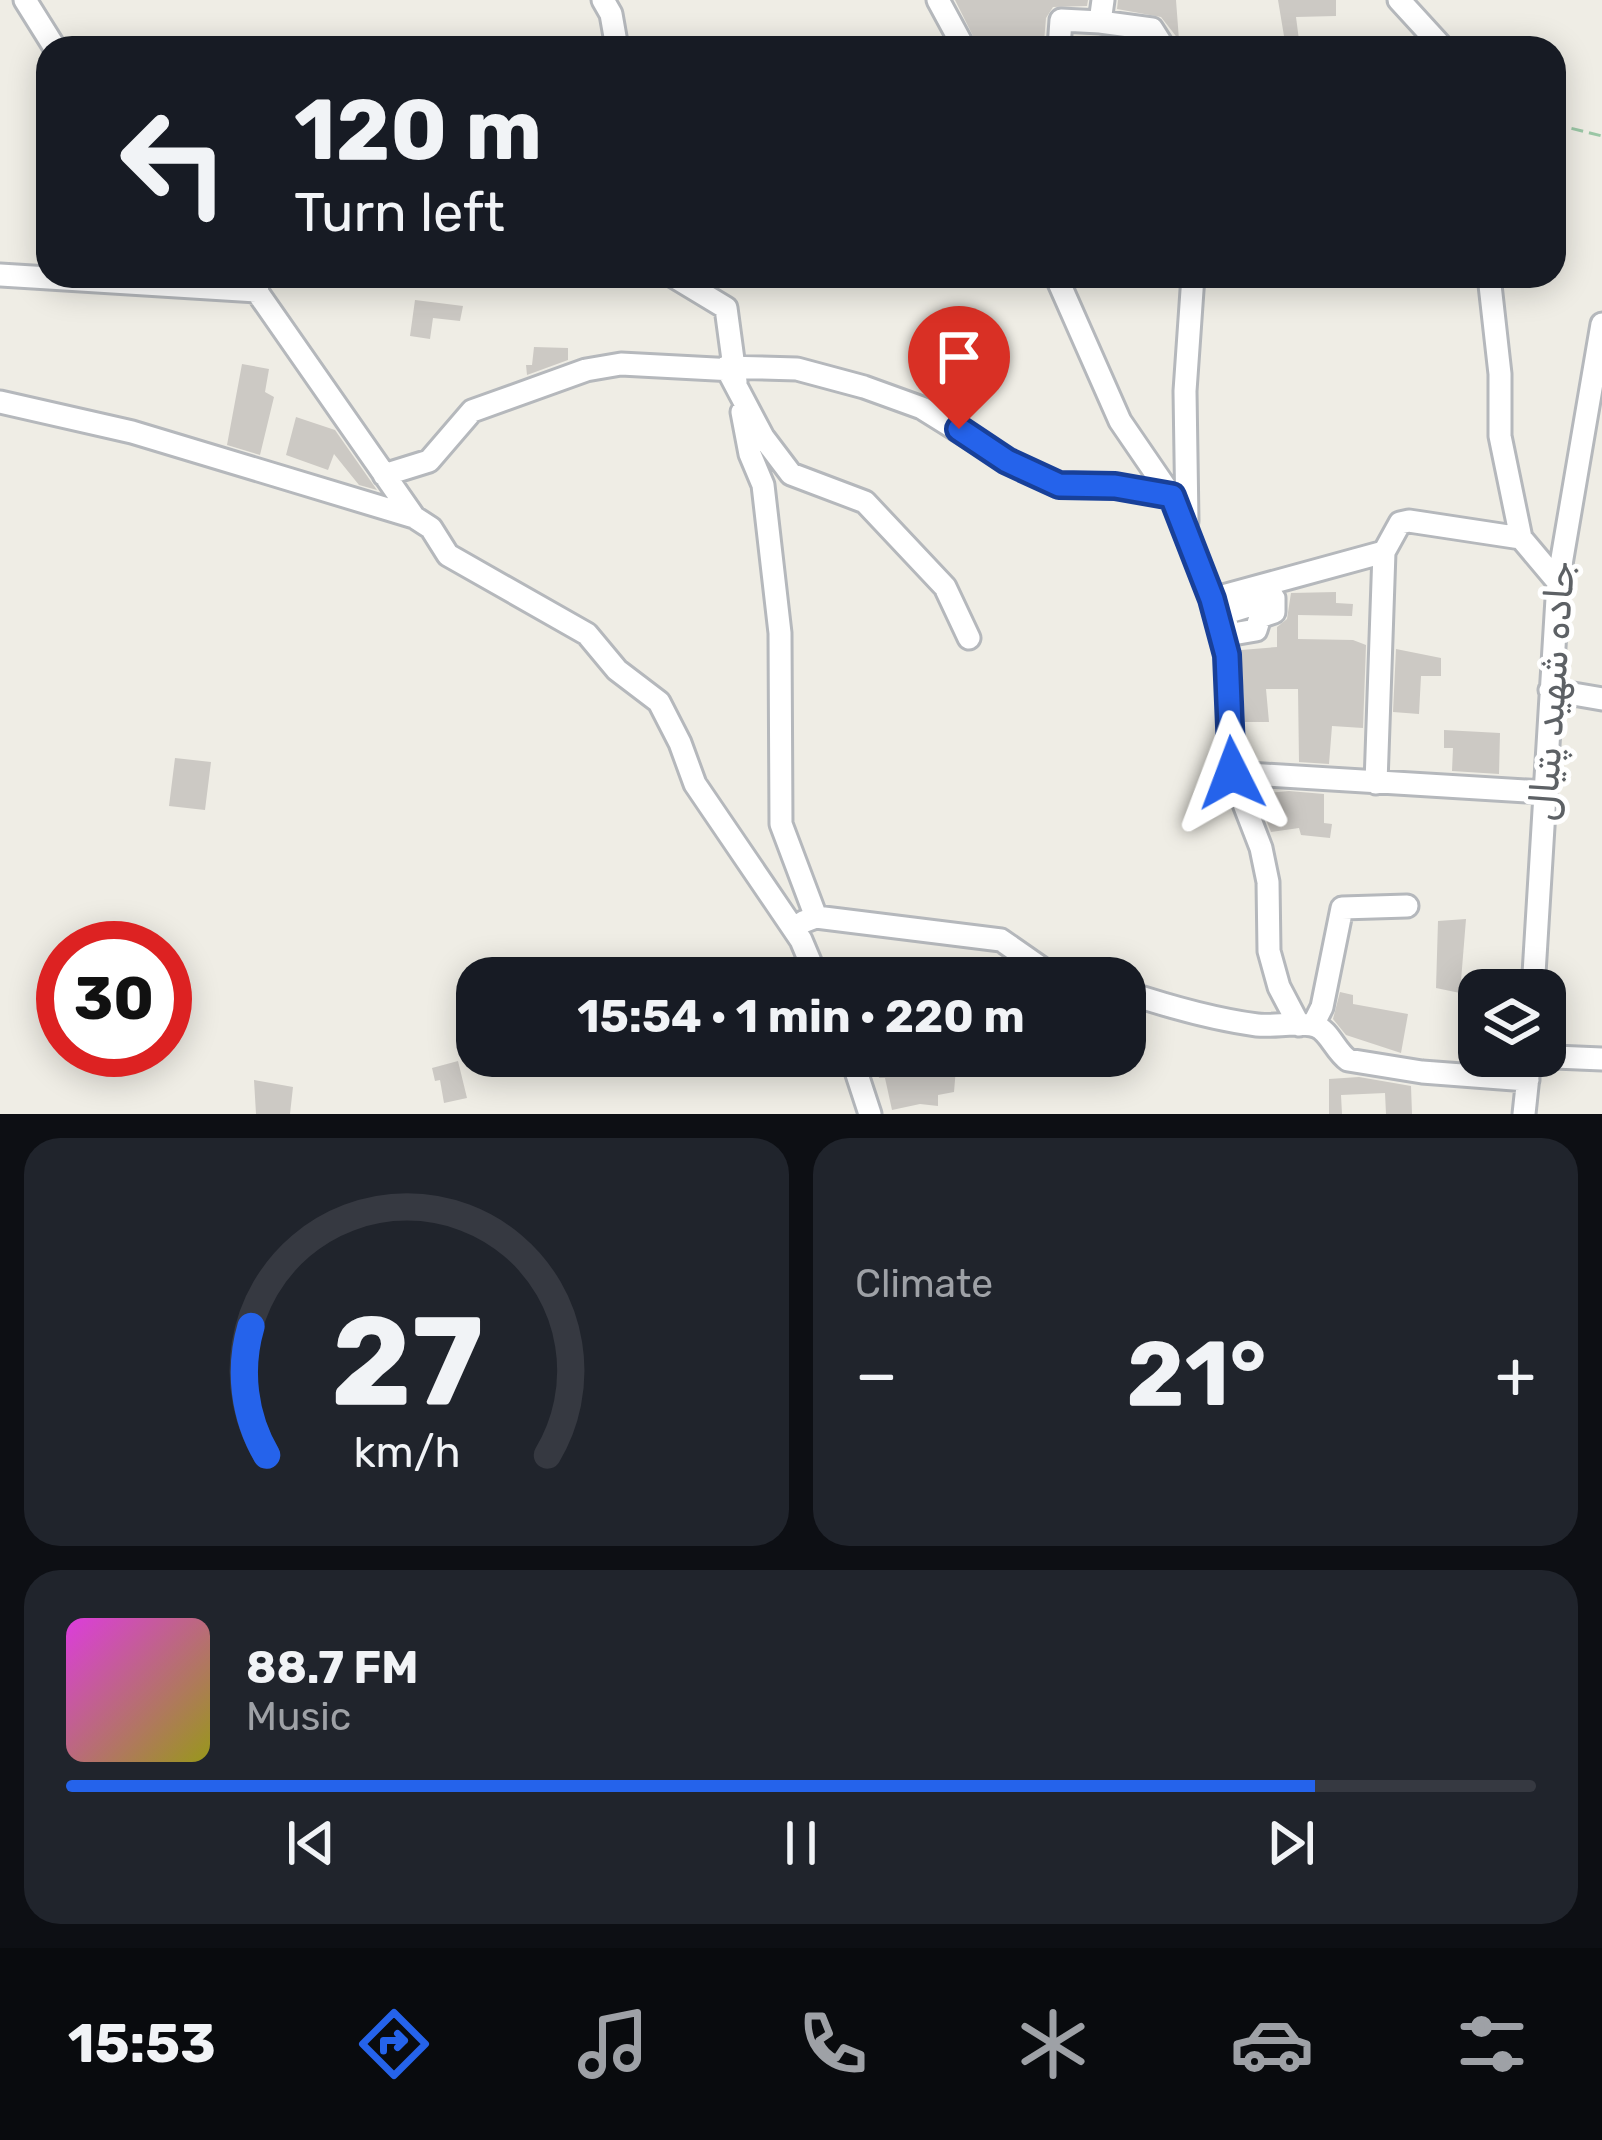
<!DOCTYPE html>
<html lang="en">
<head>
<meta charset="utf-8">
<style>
  :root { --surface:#171b24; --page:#20242c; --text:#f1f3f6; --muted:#9ea1a6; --line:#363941; --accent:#2563eb }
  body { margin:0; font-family:Rubik,"Noto Naskh Arabic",sans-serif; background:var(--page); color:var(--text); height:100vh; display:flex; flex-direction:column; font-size:45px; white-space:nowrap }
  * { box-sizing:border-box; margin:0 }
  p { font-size:39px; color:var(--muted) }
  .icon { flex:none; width:66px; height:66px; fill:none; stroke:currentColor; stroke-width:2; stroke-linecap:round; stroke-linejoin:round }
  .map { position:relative; height:1114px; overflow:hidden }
  .drawer { display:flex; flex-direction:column; gap:24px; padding:24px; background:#0d0f14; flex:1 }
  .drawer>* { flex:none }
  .banner { position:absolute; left:36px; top:36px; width:1530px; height:252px; border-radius:36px; box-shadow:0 6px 30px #0003; background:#171b24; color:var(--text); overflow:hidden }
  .fabs { position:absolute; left:1458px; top:969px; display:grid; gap:24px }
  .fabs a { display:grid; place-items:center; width:108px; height:108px; border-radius:24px; background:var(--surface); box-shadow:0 6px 30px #0003; font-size:60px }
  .speed { position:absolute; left:36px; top:921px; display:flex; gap:24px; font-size:60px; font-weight:700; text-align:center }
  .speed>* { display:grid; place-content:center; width:156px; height:156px; border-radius:50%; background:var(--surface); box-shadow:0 6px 30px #0003; line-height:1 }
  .speed .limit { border:18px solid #d22; background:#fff; color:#111 }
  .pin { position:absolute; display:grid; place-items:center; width:102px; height:102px; color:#fff; margin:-123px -51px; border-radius:50% 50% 50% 0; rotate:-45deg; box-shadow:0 0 12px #0007 }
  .pin .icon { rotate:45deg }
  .me { position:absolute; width:132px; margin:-66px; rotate:357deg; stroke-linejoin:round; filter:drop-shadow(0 0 9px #0008) }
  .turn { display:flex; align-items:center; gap:42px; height:252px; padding:0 60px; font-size:54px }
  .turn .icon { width:156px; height:156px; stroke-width:2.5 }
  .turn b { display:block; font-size:84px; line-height:102px }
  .big { font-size:90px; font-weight:700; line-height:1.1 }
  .drawer .tile { flex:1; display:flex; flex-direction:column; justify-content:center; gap:18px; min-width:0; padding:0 42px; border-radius:36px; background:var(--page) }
  .drawer .dial { align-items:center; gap:0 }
  .dial svg { height:312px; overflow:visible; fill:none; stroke:var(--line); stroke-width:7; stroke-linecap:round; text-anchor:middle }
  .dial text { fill:var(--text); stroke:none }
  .song { display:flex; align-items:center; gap:36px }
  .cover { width:144px; height:144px; border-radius:18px; background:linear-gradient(135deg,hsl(300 70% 55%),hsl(60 70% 35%)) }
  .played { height:12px; border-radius:6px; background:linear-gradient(90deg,var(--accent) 85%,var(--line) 85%) }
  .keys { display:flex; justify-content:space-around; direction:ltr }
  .heat { display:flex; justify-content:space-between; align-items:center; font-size:66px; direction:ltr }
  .drawer .tiles { flex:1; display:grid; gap:24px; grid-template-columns:1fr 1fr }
  .tile:last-child { grid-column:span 2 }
  .trip { position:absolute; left:456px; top:957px; width:690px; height:120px; border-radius:36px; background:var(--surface); box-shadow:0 6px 30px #0003; font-weight:700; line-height:120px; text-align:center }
  .tabs { display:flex; height:192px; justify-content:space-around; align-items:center; background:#090b0e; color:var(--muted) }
  .tabs .icon { width:84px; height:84px }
  .tabs .active { color:var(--accent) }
  .tabs b { font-size:54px; color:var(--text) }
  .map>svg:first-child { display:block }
  .building { fill:#ccc9c4 }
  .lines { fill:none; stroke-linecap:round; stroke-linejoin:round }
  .minor-casing { stroke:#b5b8bc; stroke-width:27 }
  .path { stroke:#9bc7a6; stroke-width:3; stroke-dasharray:12 6; stroke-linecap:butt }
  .minor { stroke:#fff; stroke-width:21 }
  .route-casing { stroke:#184099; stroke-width:30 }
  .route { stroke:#2563eb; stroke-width:21 }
  .labels { text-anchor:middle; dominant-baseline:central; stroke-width:10; stroke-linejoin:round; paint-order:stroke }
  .street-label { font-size:39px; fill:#5d6165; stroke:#fff }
</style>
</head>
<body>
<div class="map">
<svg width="1602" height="1114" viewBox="0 0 1602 1114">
  <rect width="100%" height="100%" fill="#efede5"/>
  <path class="building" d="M955,0h133l-1,6 -34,1 -7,11 -2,24h-20v6h-15l-2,-11 -29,9z
    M1118,0h58l3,40 -18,-23 -44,-8z
    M1278,0h58v16l-40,1 4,31h-14z
    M415,300l48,6 -3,15 -27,-3 -3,21 -20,-3z
    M534,347l34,1v12l-41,15 -1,-10h6z
    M242,364l27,5 -4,23 9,5 -14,58 -33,-10z
    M296,417l39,13 42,60 -18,-5 -25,-31 -6,16 -42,-15z
    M1336,592v11l17,1 -1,12 -54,-1v24l55,1 13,5 -3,83 -31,-2 -3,38 -30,-2 -1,-73h-32l3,33h-24l-4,-72 36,-3v-20l10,-8 4,-26z
    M1396,649l45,9v18h-20l-2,38 -26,-2z
    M1444,730l56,3 -1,41 -47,-3 1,-23h-9z
    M175,758l36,4 -6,48 -36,-4z
    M1289,791l35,3v29l8,1 -2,14 -29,-3 -2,-7 -28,4 -11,-27h6v-12z
    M1466,919l-6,74 -24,-5 2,-67z
    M1340,992l13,3v9l55,10 -7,39 -55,-18 -13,-16z
    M906,1056h26l1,8 23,4 -2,24 -16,3v11l-18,-2 -28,6 -7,-32h-6l-2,-12 23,-3z
    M458,1061l9,37 -23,5 -4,-23 -5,1 -3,-13z
    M1359,1077l52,9 1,28h-26l-1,-21 -44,2 1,19h-13v-35z
    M254,1080l39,7 -3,27h-34z"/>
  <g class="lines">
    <g class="minor-casing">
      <path id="minor" d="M25,0l30,48
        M603,0l8,14 6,34
        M938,0l26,48
        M1399,0l44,48
        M1100,22l52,7 12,19
        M1059,48l2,-28 39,2 3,-22
        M0,275l258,16
        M246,276l168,241 17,11 17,27 139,79 30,36 42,32 21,41 15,41 106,156 16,38
        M673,276l53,32 10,74
        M1056,276l64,145 52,76 40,102 15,56 5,118 29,75 7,34 1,69 10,36 20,38
        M1489,276l11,98v62l21,102 37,44
        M0,402l132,30 282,85
        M742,412l8,42 13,31 17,148 1,191 35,93
        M384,475l45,-14 43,-50 114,-41 35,-6 113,6
        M1187,521l-2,-130 8,-115
        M1274,598v14l-14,5 -4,13 -29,5 -1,-22z
        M1212,599l172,-47
        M969,638l-24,-51 -80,-85 -74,-28 -28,-37 -37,-70 71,2 67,18 58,21 85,53 52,24 56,1 57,11
        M1550,690l52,9
        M1232,773l311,19
        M1376,783l8,-231 16,-29 9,-2 112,17
        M803,922l13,-5 185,23 46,32 32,6
        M1533,990l25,-408 44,-258
        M1125,992c42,14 87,27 132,33 18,2 40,-4 58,1 14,4 20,25 33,34l74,12 106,8
        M1313,1025l9,-18 20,-99 65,-2
        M851,1056l19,58
        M1531,1056l71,3
        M1524,1114l5,-47"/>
    </g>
    <path class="path" d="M1554,124l48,12"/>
    <use href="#minor" class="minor"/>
  </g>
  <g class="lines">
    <g class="route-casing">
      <path id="route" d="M959,429l48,32 52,24 56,1 57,10 40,103 15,56 5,118"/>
    </g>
    <use href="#route" class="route"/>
  </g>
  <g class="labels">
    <g class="street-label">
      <text transform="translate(1552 691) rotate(-86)">جاده شهید پتیال</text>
    </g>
  </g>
</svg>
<div class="fabs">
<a><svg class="icon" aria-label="layers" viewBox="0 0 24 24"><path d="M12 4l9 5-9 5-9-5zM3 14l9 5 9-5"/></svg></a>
</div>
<div class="speed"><div class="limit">30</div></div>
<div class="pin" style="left:959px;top:429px;background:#d93025"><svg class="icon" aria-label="arrive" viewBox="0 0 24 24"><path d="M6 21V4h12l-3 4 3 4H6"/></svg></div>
<svg class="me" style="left:1232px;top:773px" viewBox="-20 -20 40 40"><path d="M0-17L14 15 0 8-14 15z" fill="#2563eb" stroke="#fff" stroke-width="4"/></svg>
<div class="trip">15:54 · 1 min · 220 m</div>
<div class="banner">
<div class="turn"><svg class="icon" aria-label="left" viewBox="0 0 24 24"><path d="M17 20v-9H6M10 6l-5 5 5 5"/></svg><div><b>120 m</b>Turn left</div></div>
</div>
</div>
<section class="drawer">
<div class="tiles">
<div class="tile dial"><svg viewBox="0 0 100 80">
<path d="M14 69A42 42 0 1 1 86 69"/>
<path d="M14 69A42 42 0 0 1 10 36" stroke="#2563eb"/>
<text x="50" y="56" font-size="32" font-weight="700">27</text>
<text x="50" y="72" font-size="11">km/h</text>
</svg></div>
<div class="tile"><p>Climate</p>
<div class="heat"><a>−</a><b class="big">21°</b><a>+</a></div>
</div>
<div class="tile">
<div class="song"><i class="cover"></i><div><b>88.7 FM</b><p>Music</p></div></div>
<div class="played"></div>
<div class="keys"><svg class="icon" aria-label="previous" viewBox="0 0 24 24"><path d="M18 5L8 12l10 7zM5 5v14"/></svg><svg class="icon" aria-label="pause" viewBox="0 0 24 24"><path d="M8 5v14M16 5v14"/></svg><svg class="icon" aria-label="next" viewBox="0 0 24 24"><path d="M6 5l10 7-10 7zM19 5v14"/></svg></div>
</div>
</div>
</section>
<nav class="tabs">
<b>15:53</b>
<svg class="icon active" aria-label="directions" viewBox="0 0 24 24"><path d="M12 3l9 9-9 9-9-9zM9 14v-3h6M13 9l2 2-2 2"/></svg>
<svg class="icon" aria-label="music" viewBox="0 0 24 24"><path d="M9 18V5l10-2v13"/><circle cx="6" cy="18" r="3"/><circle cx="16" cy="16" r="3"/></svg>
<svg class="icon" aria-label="phone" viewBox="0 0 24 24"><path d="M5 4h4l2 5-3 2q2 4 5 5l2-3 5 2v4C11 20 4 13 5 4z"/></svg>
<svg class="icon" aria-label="climate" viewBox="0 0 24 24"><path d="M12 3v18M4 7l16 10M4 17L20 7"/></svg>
<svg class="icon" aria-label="car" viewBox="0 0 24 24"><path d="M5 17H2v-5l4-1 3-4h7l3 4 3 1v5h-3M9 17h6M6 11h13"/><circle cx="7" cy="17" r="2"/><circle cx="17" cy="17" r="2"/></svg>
<svg class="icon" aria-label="filters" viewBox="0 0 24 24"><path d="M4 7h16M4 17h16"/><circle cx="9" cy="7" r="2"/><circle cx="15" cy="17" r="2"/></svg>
</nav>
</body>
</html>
